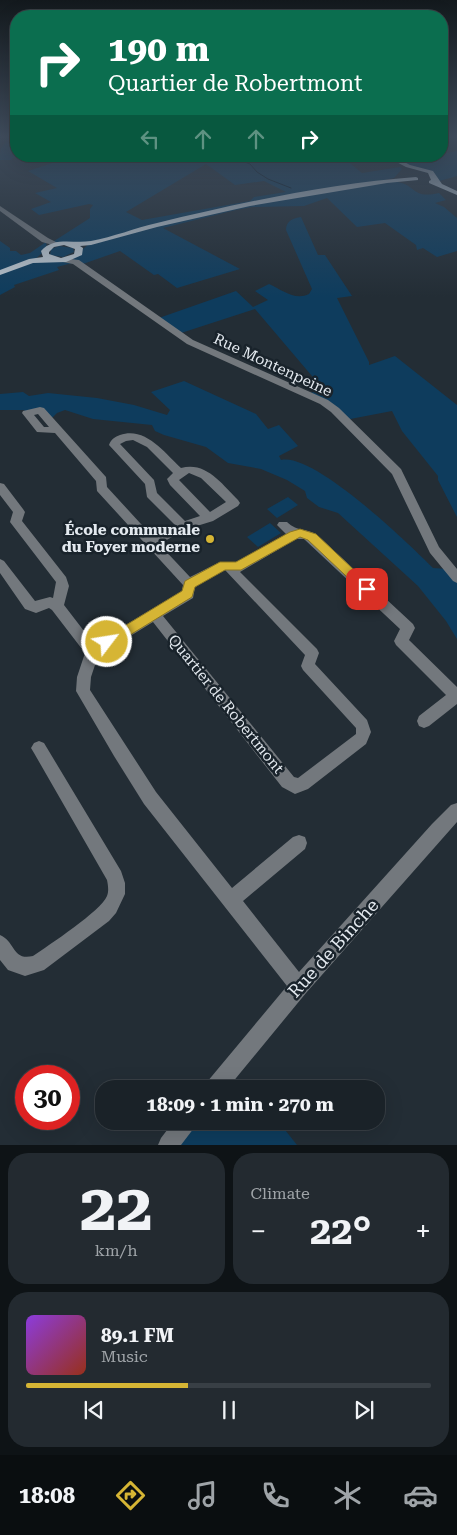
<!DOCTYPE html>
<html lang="en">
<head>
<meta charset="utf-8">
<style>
  :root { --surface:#1a2228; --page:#232a30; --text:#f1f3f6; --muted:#9fa4a8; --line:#383f45; --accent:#d6b534 }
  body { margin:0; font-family:"Roboto Serif",serif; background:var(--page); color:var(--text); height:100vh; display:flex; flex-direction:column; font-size:19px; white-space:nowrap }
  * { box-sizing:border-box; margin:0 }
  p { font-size:16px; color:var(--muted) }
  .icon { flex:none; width:28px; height:28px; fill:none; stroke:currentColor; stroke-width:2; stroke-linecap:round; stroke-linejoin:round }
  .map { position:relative; height:1145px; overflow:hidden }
  .details { display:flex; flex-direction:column; gap:8px; padding:8px; background:#0e1316; flex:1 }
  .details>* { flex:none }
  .top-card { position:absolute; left:10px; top:10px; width:438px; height:152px; border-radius:20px; box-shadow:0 5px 20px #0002,0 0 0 1px var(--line); background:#0b6e4f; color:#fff; overflow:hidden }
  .speed { position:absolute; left:15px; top:1065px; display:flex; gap:10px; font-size:25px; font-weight:700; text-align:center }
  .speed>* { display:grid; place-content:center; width:65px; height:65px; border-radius:50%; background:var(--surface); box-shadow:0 5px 20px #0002,0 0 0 1px var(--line); line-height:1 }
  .speed .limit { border:8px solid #d22; background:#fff; color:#111 }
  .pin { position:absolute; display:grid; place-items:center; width:42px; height:42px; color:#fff; margin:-21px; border-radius:10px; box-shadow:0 2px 8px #0006 }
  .me { position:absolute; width:55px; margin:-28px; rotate:59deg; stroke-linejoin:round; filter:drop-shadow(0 0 4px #0008) }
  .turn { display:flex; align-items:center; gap:18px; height:105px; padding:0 15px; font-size:22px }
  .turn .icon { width:65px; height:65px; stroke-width:2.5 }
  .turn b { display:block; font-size:35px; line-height:42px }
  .lanes { display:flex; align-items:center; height:48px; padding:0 15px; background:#0003; justify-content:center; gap:25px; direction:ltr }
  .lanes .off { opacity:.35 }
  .big { font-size:38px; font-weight:700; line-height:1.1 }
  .details .widget { flex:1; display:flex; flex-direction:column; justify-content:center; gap:8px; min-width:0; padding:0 18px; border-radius:20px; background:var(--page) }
  .details .dial { align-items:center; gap:0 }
  .dial b { font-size:65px; line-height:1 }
  .song { display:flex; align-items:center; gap:15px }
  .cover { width:60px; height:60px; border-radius:8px; background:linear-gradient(135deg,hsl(270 70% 55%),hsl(10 70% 35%)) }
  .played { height:5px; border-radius:2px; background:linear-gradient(90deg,var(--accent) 40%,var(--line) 40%) }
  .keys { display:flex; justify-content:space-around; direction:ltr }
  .heat { display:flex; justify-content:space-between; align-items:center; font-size:28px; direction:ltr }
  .details .tiles { flex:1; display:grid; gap:8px; grid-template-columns:1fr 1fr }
  .widget:last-child { grid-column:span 2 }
  .trip { position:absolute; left:95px; top:1080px; width:290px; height:50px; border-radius:20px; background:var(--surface); box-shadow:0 5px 20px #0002,0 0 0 1px var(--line); font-weight:700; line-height:50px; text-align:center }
  .tab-bar { display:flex; height:80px; justify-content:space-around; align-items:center; background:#0a0e10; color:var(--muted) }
  .tab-bar .icon { width:35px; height:35px }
  .tab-bar .on { color:var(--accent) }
  .tab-bar b { font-size:22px; color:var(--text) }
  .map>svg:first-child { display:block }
  .green { fill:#0e3c5d; fill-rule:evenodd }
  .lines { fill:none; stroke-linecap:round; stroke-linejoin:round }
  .stream { stroke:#001222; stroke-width:1 }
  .minor { fill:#73787d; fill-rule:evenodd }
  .major { fill:#bbc6cf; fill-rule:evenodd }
  .route { fill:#d6b534; stroke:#8b7622 }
  .poi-dot { fill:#d6b534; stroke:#19232b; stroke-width:2 }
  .labels { text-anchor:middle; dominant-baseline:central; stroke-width:5; stroke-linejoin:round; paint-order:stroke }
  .street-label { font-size:15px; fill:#e3e9ef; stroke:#19232b }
  .poi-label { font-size:15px; font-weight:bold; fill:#e3e9ef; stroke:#19232b; text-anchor:end }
  .near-street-label { font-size:18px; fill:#e3e9ef; stroke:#19232b }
</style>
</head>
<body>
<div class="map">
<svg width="457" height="1145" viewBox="0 0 457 1145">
  <rect width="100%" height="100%" fill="#232d35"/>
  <path class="green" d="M8,136h8v20l-5,4h-11c0,-10 0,-15 10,-20l-6,-1z
    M457,151v25l-21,6 -3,-8 -32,-11 30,-7h10v-2z
    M51,156h290l21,17 38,-6 2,2 -8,9 -59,13c11,-2 56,-11 63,-9 19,4 14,17 41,11l7,7 -11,3 9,4 13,11v33l-20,6 -14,-9 -6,2 -1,-5 -31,-22 -28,4 -30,-29 -23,8 -52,1 -16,3 -73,18 77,41 -63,19 -19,-14 -4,1 -34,-24 -40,14 -4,-3 -19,5 2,3 -45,15 1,2 -15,8v-54l10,7v3h6l5,4 9,-2 16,-11 1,7 -13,11 37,-1 18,-15 -38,-1 39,-25v-9l3,-4 -4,-1 -50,11 -8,-6 20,-7 -16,-9 22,-5 -29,-17 31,-10zM206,164l29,21 29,-4 22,11 -32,5 -4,4 -108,19 -16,-8z
    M301,217l17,38h7l27,41 -15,2 32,64v3l26,-9 62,49v112l-19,-37v-4l-36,-45 -10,-20 -47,9 -38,-26 16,-5 -68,-80 -77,25 -22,-15 80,-28 17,16 15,-7 -13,-9 14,-7c13,6 26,17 40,10l3,-5 -26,-59c0,-9 7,-12 15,-13z
    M59,246l14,2 1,4 -11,5 -13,-2 1,-6z
    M184,381l72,33 12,15 11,-4 19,21 -19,10 2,4c33,-8 128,84 152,108l15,1 9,9v61l-11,-18 -28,-35 -80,-73 -19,-6 -12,-9 -2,-7 -18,-11 -26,-11 -33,-6 -22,-16 -42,-12 -9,-4 -3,-6 -59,-6 -28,-9 -8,3 -8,8 -9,-11 -13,3 -3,-3h-24v-16l23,-2 6,4 19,-3 49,5 37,7 33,10 3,-5 -19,-18z
    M288,497l10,8 -21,13 -10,-9z
    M270,523l11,10 -23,14 -11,-10z
    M187,1121h91l19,24h-129z"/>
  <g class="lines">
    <path class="stream" d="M239,156l-2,3 13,5 7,8 11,7 23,9"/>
    <path class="minor" d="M0,206l48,32 12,6 -4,2 -14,-4 -42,-31z
      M63,258l16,2 114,80 135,60 11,8 62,61 38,78 18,22v14l-4,-2 -23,-28 -38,-79 -61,-62 -11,-8 -133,-60 -114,-80 -10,-2z
      M40,407l4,1 62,69 1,10 45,49 23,-11 -28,-28 -2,-13 -36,-39c2,-6 6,-8 11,-10 25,-9 45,18 61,33 25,-7 41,16 57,32l2,3 -2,3 -25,15 -26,8 -28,15 31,33 30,-15h16l50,-28 -9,-9 2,-3h8c11,10 17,6 29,12l97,90 2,4 -6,12 48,47v17l-28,22 -5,2 -5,-2 -2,-5 2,-5 27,-21 -50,-50 -2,-4 6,-12 -96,-90h-8l-56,33 77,77 2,4 -4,11 52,56 4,12 -5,12 -58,45 -13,5 -13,-7 -129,-165 -55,34 -7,21 -1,13 66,102 76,96 61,-51 6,-2 6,2 2,6 -2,6 -62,52 56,71 133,-148 19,-19 6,-2v19l-151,171 -79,96h-23l3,-7 80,-96 -143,-182 -30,-48 -38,-65 1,-14 8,-24 -33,-43 -3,-2 -13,5 -11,-4 -25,-36v-14l4,2 31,40 15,-4 3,1 3,-16 -46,-60 3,-10 -13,-17v-12l4,1 19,25 2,3 -3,9 44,56 3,9 -5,19 30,39 88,-53 1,-6 -86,-94 -1,-10 -41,-48 -18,-1 -15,-19 1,-2zM38,414l11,13h-5l-10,-12zM133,440l14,7 26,26 -6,6 3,6 30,31 -15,5 -28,-28 -3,-13 -34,-36 6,-3zM189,473l12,5 25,24 -16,10 -31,-32zM225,570l80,85 -4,11 2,4 53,58v6l-58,44 -4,-1 -131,-161 30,-18 2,-11z
      M39,741l5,2 77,128 4,12v11l-9,19 -7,8 -65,49 -19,6 -17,-6 -8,-10v-25c16,7 12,26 33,21 16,-11 68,-45 74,-60 2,-5 1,-11 0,-16l-73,-127 -3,-5 3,-5z
      M174,1121h23l-3,7 -13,17h-23l3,-7z"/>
    <path class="major" d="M385,156h8l17,9 23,6 9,13 15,7v4l-28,-12v-2l2,-1 -3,-7 -22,-6z
      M416,177l2,1v2l-31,3 -137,23 -93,21 -66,18 -11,1 3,2 -1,7 -16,7 -33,1 -33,12v-5l29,-11 14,-2 -2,-6c13,-15 32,-7 50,-10 22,-4 44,-13 66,-18 83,-20 174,-40 259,-46zM64,245l11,4 -1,5 -13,4 -12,-4v-2l5,-5z"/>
  </g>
  <linearGradient id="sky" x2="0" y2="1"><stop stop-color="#13191d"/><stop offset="0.46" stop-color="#3f4c5c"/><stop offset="1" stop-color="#3f4c5c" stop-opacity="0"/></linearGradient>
  <rect width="457" height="297" fill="url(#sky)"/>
  <path class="route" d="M300,529l16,5 55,52 2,3 -2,3h-8l-55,-52 -8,-3 -59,33h-16l-30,17 -3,10 -80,49 -5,2 -4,-2 -2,-4 2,-3 79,-48 3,-10 35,-19h16l54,-30z"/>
  <circle class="poi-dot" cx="210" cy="539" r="5"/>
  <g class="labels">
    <g class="street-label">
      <text transform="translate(273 365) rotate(25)">Rue Montenpeine</text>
      <text transform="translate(226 704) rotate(51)">Quartier de Robertmont</text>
    </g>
    <g class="poi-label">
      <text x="200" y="530">École communale<tspan x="200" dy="17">du Foyer moderne</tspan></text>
    </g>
    <g class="near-street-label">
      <text transform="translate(333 948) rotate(-48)">Rue de Binche</text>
    </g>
  </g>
</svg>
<div class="speed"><div class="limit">30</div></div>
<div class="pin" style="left:367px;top:589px;background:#d93025"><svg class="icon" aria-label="arrive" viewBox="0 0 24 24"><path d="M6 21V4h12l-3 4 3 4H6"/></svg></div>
<svg class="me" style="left:107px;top:642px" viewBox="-20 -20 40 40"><circle r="17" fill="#d6b534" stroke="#fff" stroke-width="3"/><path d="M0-11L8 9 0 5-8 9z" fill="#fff"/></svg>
<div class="trip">18:09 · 1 min · 270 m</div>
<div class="top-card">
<div class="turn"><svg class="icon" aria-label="right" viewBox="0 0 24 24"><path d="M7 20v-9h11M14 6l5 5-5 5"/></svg><div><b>190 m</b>Quartier de Robertmont</div></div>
<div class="lanes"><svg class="icon off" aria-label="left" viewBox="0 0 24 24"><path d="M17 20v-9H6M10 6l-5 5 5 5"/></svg><svg class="icon off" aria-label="ahead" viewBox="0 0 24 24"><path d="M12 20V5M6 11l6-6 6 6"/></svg><svg class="icon off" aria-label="ahead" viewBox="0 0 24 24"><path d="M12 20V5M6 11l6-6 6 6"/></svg><svg class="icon" aria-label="right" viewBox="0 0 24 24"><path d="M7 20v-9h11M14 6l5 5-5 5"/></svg></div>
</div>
</div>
<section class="details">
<div class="tiles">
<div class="widget dial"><b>22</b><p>km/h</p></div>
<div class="widget"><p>Climate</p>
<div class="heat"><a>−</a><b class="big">22°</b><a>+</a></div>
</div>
<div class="widget">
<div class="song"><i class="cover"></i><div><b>89.1 FM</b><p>Music</p></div></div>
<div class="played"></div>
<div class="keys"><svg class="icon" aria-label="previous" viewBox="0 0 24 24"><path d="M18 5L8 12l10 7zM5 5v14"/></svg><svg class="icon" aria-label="pause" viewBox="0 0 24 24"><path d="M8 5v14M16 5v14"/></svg><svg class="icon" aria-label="next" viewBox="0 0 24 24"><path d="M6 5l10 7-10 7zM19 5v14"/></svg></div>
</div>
</div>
</section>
<nav class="tab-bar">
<b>18:08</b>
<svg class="icon on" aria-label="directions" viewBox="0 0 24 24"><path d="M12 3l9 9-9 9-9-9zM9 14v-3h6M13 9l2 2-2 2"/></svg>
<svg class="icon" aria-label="music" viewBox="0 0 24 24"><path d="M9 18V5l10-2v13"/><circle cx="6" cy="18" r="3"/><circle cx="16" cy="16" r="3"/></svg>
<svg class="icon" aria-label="phone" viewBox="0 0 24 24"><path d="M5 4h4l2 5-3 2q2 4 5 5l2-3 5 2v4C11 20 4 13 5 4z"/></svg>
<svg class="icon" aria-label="climate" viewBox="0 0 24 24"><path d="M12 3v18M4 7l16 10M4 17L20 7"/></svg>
<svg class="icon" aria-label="car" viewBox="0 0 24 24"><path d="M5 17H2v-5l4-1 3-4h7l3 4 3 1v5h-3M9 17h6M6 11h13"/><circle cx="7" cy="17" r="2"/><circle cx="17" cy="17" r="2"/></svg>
</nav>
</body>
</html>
